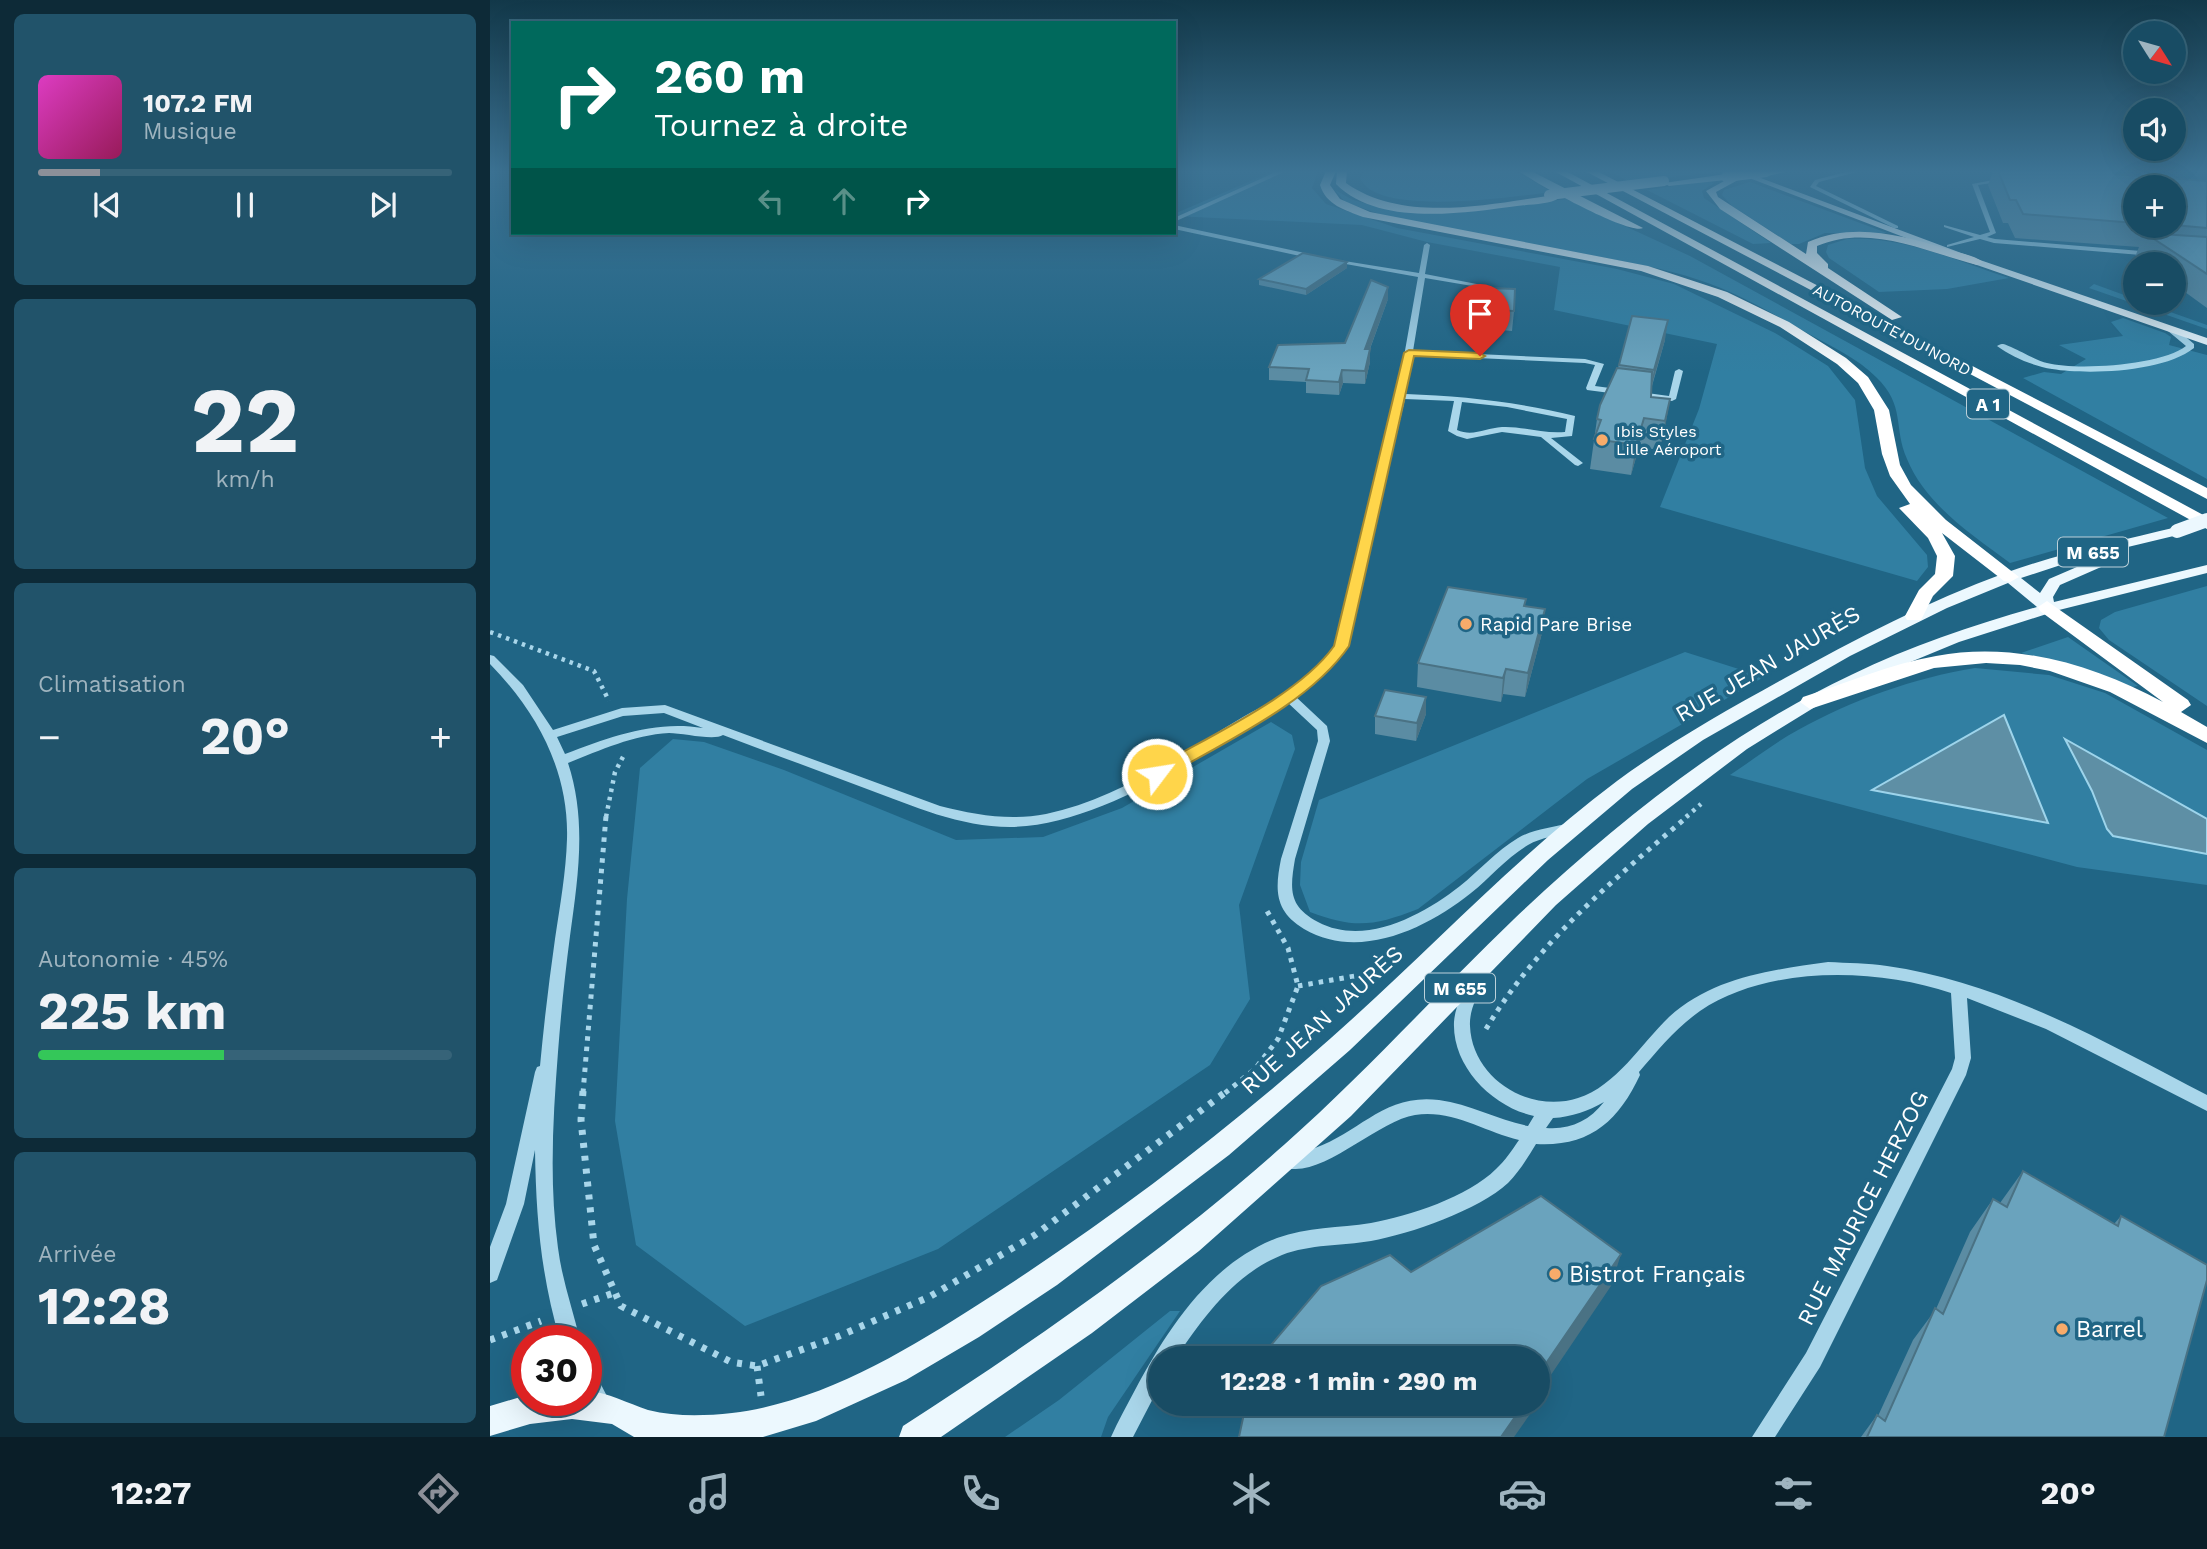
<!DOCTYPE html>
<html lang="fr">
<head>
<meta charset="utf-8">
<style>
  :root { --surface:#184c64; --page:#21536a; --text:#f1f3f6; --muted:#9fb4bf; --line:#366378; --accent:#8c9099 }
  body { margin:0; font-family:"Work Sans",sans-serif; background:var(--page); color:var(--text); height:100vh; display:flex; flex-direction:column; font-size:26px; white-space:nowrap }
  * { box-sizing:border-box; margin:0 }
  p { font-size:23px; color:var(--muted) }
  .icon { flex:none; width:38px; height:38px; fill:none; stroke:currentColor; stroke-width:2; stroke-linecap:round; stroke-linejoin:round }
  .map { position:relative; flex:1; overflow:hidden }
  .drawer { display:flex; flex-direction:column; gap:14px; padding:14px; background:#0d2a37; width:490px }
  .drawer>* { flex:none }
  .guide { position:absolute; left:21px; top:21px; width:665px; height:214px; border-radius:0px; box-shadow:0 7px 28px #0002,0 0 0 2px var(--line); background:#00695c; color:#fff; overflow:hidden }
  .needle { width:46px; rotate:127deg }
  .tools { position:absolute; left:1633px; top:21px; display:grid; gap:14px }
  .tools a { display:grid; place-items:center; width:63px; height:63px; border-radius:50%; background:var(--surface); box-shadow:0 7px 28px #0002,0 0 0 2px var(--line); font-size:35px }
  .speed { position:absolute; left:21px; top:1325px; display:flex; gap:14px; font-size:35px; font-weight:700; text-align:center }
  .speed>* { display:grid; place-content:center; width:91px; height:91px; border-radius:50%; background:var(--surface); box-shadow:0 7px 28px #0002,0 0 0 2px var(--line); line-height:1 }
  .speed .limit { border:10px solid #d22; background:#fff; color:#111 }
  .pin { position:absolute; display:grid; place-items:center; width:60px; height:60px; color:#fff; margin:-72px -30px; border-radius:50% 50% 50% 0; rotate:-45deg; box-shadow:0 0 7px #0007 }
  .pin .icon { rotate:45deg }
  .me { position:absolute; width:77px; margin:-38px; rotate:59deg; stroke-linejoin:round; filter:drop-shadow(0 0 5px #0008) }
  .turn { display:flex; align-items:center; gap:24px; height:147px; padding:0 28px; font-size:32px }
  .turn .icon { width:91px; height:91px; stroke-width:2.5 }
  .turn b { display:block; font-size:49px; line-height:60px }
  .lanes { display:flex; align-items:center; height:66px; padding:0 28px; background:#0003; justify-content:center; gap:35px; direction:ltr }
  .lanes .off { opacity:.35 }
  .big { font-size:52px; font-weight:700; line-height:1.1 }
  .drawer .tile { flex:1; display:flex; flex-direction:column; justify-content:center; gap:10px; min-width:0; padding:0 24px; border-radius:10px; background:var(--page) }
  .drawer .dial { align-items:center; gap:0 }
  .dial b { font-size:91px; line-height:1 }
  .song { display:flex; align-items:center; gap:21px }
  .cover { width:84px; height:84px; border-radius:10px; background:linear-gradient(135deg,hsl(310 70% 55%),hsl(330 70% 35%)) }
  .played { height:7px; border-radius:4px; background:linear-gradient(90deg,var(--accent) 15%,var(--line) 15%) }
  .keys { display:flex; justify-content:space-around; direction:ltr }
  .heat { display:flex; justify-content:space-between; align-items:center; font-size:38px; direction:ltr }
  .charge { height:10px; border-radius:5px; background:linear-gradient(90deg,#34c759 45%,var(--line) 0) }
  .trip { position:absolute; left:658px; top:1346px; width:402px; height:70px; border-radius:35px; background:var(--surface); box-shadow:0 7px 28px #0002,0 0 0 2px var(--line); font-weight:700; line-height:70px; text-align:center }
  .menu { display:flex; height:112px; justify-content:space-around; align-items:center; background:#0a1e28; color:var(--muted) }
  .menu .icon { width:49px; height:49px }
  .menu .active { color:var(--accent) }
  .menu b { font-size:32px; color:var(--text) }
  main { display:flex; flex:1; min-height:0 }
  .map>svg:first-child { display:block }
  .green { fill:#317fa2 }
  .water { fill:#5e8fa5; stroke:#9dd4eb; stroke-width:2 }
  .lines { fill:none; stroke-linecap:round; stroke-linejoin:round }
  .path-far2 { stroke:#a9d6ea; stroke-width:4.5; stroke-dasharray:3.5 5; stroke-linecap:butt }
  .path-far1 { stroke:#a9d6ea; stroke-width:5; stroke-dasharray:4.5 6; stroke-linecap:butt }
  .path { stroke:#a9d6ea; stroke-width:7; stroke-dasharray:5 8; stroke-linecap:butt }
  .minor { fill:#a9d6ea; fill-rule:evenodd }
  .major { fill:#ecf8fe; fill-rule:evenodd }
  .highway { fill:#fff; fill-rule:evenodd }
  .major-bridge { stroke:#ecf8fe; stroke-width:14 }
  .highway-bridge { stroke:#fff; stroke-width:10 }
  .wall { fill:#5b8ca3; fill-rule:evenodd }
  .shaded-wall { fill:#4a7284 }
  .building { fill:#6aa3bd; stroke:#4a7284; stroke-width:2 }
  .route { fill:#ffd54a; stroke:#a68a30; stroke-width:2 }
  .poi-dot { fill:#f7ab6a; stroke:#206585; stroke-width:2.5 }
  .labels { text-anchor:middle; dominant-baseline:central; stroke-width:7; stroke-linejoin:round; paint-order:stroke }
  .far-street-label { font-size:16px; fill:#fff; stroke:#206585 }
  .far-poi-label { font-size:16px; fill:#fff; stroke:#206585; text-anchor:start }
  .shield { fill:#206585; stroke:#bcd1da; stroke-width:2 }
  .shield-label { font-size:18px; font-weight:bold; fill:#fff }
  .poi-label { font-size:19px; fill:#fff; stroke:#206585; text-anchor:start }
  .near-street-label { font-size:23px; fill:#fff; stroke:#206585 }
  .near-poi-label { font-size:23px; fill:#fff; stroke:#206585; text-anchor:start }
</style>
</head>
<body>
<main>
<section class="drawer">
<div class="tile">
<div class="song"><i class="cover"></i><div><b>107.2 FM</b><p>Musique</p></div></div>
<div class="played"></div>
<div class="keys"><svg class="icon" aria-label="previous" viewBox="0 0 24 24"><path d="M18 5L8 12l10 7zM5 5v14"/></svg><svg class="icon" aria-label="pause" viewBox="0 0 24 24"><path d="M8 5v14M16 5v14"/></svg><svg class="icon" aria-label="next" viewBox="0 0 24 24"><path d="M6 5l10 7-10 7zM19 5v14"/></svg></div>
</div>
<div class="tile dial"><b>22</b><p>km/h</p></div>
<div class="tile"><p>Climatisation</p>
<div class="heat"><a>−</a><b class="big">20°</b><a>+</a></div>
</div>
<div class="tile"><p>Autonomie · 45%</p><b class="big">225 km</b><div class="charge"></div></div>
<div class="tile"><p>Arrivée</p><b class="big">12:28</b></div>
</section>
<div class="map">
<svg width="1717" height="1437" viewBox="0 0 1717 1437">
  <rect width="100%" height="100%" fill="#206585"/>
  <path class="green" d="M784,171h44l-6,17 14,16 71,24 220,41 57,15 101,49 53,33 27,34 10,68 12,28 50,59 1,12 -11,14 -257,-74 39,-98 18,-65 -163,-34 6,-43 -133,-25 -65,-17 -188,-9v-2z
    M874,171h151l37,21c-35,4 -176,26 -192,-14z
    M1119,171h114l-93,11z
    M1217,181l7,2 -12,8 2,7 67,45 -18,1 -106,-54z
    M1260,182l137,51h-62l-26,11h-8l-59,-38 -10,-11 2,-5z
    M845,190l18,10 22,6 82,7 109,-14 124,57 478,262 -158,45c-39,-29 -84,-58 -103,-104 -14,-32 -1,-53 -31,-82 -19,-19 -44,-30 -67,-43 -36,-20 -70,-41 -110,-54 -38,-13 -79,-19 -119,-27 -66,-12 -132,-23 -198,-38l-37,-13z
    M1357,239c56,-3 110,22 162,39l-62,11 -68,3 -50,-34 -3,-6 2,-7z
    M1604,284l41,15v4h10l62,22v4l-118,-41z
    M1633,318l42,15 6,4 -2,8 38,10v124l-184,-101 21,-6 17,2 25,-15 -27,-14 64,-9 -12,-14z
    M1717,586v120l-98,-66 -10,-12 2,-8 14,-8z
    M1578,637l70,49 -5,1 -77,-26 -35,-8z
    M1195,652l79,25 -177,102 -169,130c-44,17 -63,20 -108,3l-10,-27 1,-23 18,-62z
    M1485,668l74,7 56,18 102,57v135l-130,-18 -347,-92c23,-15 44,-32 68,-45 54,-30 116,-52 177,-62z
    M781,722l21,13 3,14 -56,156 11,94 -40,66 -272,184 -193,77 -109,-81 -21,-124 12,-222 13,-131 33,-29 31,3 80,28 172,70 87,-3 79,-29z
    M680,1311h10l-72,106 -7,20h-96l54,-37z"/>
  <path class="water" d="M1514,715l44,108 -176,-33z
    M1575,739l142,80v35l-94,-18 -6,-7 -15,-38z"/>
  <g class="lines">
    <path class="path-far2" d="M0,632l104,39 15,30
      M116,817l9,-45 9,-17
      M1196,817l15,-13"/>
    <path class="path-far1" d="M808,986l85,-15
      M996,1029c52,-87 126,-148 202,-213
      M93,1093l23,-277
      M735,1093l30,-24 23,-30 20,-53 -10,-38 -21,-37"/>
    <path class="path" d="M93,1091l-2,29 13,125 27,61 110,56 26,4 82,-30 90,-39 106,-62 192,-144
      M92,1304l32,-11
      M0,1340l51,-19
      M267,1366l4,30"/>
    <path class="minor" d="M788,171h8l-112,51v-4z
      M1360,171h10l-41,11 -3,4 82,40v2h-4l-84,-41 5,-7z
      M1649,171h6l11,16h-6z
      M1514,178l2,3 -28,4 18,48 -9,4 8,2 158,13 3,2 -3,2 -159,-13 -14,-4 -33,8v-2l27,-8 -30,-10v-2l36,10 10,-3 -18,-48z
      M684,225l140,30 3,2 -3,2 -140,-30z
      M937,243l3,2 -5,29 62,12 -3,2 -59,-10 -12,73 172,8 19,5 -9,22 74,10 6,-25 4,-2 4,2 -7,28 -4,2 -85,-11 -1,-2 9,-23 -10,-2 -173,-8 -6,39c57,2 112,8 169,22l-3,20 -21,2 32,25 -5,3 -3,-1 -34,-28 -39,-5 -35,7 -10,-3 -9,-5 6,-30 -49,-2 -58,247c-15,23 -28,35 -52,50l32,30 3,15 -35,118c-5,30 -7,47 23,63 47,25 105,-7 142,-36 20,-16 36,-35 58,-48 15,-9 34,-10 51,-15l5,2 2,3 -2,3c-15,5 -33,6 -46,14 -22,13 -38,33 -57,48 -45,36 -112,68 -167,36 -30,-18 -29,-40 -23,-70l37,-118 -1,-11 -30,-28c-77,47 -185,124 -277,125 -50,0 -97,-21 -143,-38 -48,-18 -96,-36 -144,-54 -9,6 -40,-2 -54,-2 -36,2 -68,17 -101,30 19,58 10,114 2,173 -5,38 -9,77 -12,116 -5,65 -9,131 0,196 4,32 15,62 22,92h-20c-19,-64 -24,-123 -25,-190l-11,54 -27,76 -7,3v-36l16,-43 29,-132 2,-5 3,-1c4,-43 9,-85 15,-127 5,-33 11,-67 12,-100 2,-68 -30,-127 -77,-175v-9l4,1 29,29 30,45 69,-22 43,-3 275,101c35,9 70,15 106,8 72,-15 135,-60 197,-97 27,-15 60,-30 80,-53 5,-5 9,-12 12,-18l62,-250 21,-119 -89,-16 3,-2 87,14 5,-28zM972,402l45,5 60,12 -2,13c-22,2 -42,-6 -63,-5 -16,1 -29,10 -45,3zM174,713l39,15c-49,-8 -93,9 -138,26l-8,-17 66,-21z
      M1678,327h6l20,17v4c-30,24 -105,27 -142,21 -19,-3 -40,-12 -55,-23 2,-1 3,-2 5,-2 7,0 34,17 45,19 31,8 115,2 139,-17l-18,-15z
      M1338,962c19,1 40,1 59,4 114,16 218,76 320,129v16l-161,-82 -79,-31 4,60 -5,17 -146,292 -45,70h-23l54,-84 146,-284 3,-11 -4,-65c-75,-25 -183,-28 -251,18 -24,17 -42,39 -61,61l1,3c-22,47 -51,72 -104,69 -8,13 -17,28 -28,39 -29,27 -98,51 -137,58 -29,5 -61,3 -89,14 -47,19 -79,62 -106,103h-16v27l-27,52h-22c7,-16 16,-32 24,-47 32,-60 74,-126 142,-152 30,-11 62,-10 94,-15 38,-7 97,-26 125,-54 9,-8 16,-19 23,-29 -34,-8 -67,-31 -104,-25 -38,6 -96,66 -131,52l-3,-6 3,-6c10,-4 21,-3 31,-7 45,-16 70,-55 124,-48 31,4 59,20 89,26l6,-10c-41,-9 -82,-49 -80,-94 1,-16 10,-32 18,-46l5,-2 5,2 3,4c-7,14 -16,30 -15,46 2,52 59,88 108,72 38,-12 63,-54 91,-81 44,-40 102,-47 159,-55zM1114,1102c-15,19 -34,28 -58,26l7,-10c19,-1 35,-7 51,-16z
      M96,1366l7,3 19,37 -3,7 -7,3c-20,-8 -16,-32 -16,-50z"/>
    <path class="major" d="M1241,171h11l238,89 227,78v7l-233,-81z
      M1687,527l5,1v6l-100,24 -61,20 19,15 9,-14 58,-25h10v6l-57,25 -7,12 1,5 153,-37v8l-148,37 -100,32 -97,40 -47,25 -68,42 -99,75 -92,81 -205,211 -152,135 -107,82 -151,104h-42l4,-11c133,-86 264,-177 382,-282 80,-71 151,-150 228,-224 100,-95 213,-186 338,-245 60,-29 123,-50 186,-68l-29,-24 -61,25 -97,48 -147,84 -71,49 -84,71 -198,190 -121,105 -172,130 -78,52 -73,43 -90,41 -53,16h-129l-22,-13 -40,-5 -42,5 -40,12v-30l37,-11v5h59v-10c23,3 41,13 62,20 28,7 56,6 84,3 90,-11 172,-61 247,-109 124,-79 242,-168 352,-266 96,-85 183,-180 286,-257 53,-39 110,-71 168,-103 71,-39 143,-77 220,-105 56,-20 114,-32 172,-46z"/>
    <path class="highway" d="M836,171h10l-6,14 10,14 30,13 278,54 79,26 62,30 57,36 22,19 21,33 11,55 11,20 35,35 73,57 -9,5 -6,-1 -62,-48 13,23 -2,20 -20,20 -12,24h-14l-2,-4 14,-26 16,-16 2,-18 -9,-18 -29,-30 11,-4 -20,-28 -8,-22 -8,-44 -16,-27 -21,-19 -57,-37 -62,-30 -77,-26 -278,-54c-18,-7 -37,-12 -43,-32z
      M847,171h10l-1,12c58,41 143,21 208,12l5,3c-10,7 -29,6 -42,8 -54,7 -138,21 -181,-22z
      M1029,171h12l112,57c-12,8 -109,-45 -124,-57z
      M1064,171h12l641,346v12z
      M1095,171h12l610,317v11z
      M1280,171h20l-23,5z
      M1236,174l12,6 -22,12 2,5 88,57 2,-12c46,-20 93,-7 139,7 11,4 27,6 36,13l-6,3c-51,-13 -107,-42 -160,-19v7l11,11v4l74,49 -10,3 -172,-111 -14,-18 20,-11 -57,6 -5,-3z
      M1557,601l141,99 3,5 -10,7 26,15v16l-97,-51 -60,-21 -30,-6 -34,-2 -52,5 -124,41 -10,-7 3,-5c44,-14 87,-33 133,-41 79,-15 158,9 227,46l-123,-91 -2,-4z"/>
    <path class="major-bridge" d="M1687,531l30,-11"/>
    <path class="highway-bridge" d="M1236,177l40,-5
      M1059,195l115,-14"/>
  </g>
  <path class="wall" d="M1503,171h119l2,3 93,7v127l-33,-24v-20h-28l-11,-7 4,-10 -124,-9 -7,-15h-5l-15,-38zM1645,187l39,39h-39z
    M857,268l-41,27 -47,-10v-6z
    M999,288l25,23 -2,20 -24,-2v-22z
    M898,299l-18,50v13l-5,22 -22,-1 -4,12 -33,-2v-11l-37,-2v-13l76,-24z
    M1142,316l33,24 -13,46 -1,11 19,2 -10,51 -21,-3 -8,28 -41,-6 7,-50 21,-51z
    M1035,607l17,26 -17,64 -22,-3 -2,8 -84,-15 1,-24z
    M936,697v17l-10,27 -41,-7v-18z
    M1533,1171l91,53 7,-8 43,221h-303l16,-22 1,1 35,-76 23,-31 34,-77 23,-33 7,4z"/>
  <path class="shaded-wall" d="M857,262v6l-41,27v-6z
    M898,287v12l-23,63v-13z
    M1178,320l-3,20 -15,51 4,-21z
    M880,349v13l-5,22v-13z
    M852,370l1,13 -4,12v-13z
    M1180,399l-5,29 -5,22 5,-29z
    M1154,418l-5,29 -8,28 5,-30z
    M1055,609l-3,24 -17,64 3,-24z
    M1016,669l-3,25 -2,8 2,-24z
    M936,697v17l-10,27 1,-18z
    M1131,1254l-10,32 -73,108v-19z
    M1034,1404h10l-1,6 -19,27h-13z"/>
  <path class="building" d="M1508,171h114l2,3 93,7v47l-33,-3v-38h-39v36l-112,-9 -7,-14h-6z
    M1655,233l62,4v37z
    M813,253l44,9 -41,27 -47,-10z
    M881,280l17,7 -23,62h5l-5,22 -23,-1 -3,12 -33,-2 3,-11 -40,-2 9,-22 67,-2z
    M999,288l26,1 -1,22 -24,-1z
    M1142,316l36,4 -14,50 -35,-5z
    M1127,368l35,4 -1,25 19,2 -5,22 -21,-3 -8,27 -42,-6 7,-19 -4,-1 3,-14z
    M958,587l78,12 -2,7 21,3 -17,64 -22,-4 -3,9 -85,-15z
    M895,690l41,7 -9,26 -42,-7z
    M1533,1171l95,55 3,-10 86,49v15l-43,157h-297l10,-22 8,6 50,-113 8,6 50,-115 14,8z
    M1051,1196l80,58 -83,121v-17h-278l61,-72 69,-31 21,17z
    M756,1404h278l-23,33h-262z"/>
  <linearGradient id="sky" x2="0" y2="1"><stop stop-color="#123849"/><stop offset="0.46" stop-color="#3c7394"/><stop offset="1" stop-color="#3c7394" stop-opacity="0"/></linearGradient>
  <rect width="1717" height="372" fill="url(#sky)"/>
  <path class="route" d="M919,350l71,3 5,3 -5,3 -66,-3 -65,290c-40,58 -125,96 -186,132h-12l-2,-4 2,-4c54,-32 148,-74 183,-124l70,-293z"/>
  <g class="poi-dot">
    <circle cx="1112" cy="440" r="7"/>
    <circle cx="976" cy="624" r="7"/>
    <circle cx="1065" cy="1274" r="7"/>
    <circle cx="1572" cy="1329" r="7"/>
  </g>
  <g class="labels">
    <g class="far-street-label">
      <text transform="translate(1402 330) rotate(28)">AUTOROUTE DU NORD</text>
    </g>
    <g class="far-poi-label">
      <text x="1126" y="431">Ibis Styles<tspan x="1126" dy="18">Lille Aéroport</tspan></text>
    </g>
    <g class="shield">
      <rect x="1477" y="389.5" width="42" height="29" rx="5"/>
      <rect x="1568" y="537.5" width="70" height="29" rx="5"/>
      <rect x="935" y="973.5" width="70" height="29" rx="5"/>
    </g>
    <g class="shield-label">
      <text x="1498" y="404">A 1</text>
      <text x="1603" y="552">M 655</text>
      <text x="970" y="988">M 655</text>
    </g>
    <g class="poi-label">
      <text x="990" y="624">Rapid Pare Brise</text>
    </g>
    <g class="near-street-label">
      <text transform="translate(1278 664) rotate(-30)">RUE JEAN JAURÈS</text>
      <text transform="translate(832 1020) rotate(-42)">RUE JEAN JAURÈS</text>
      <text transform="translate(1373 1208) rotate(-63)">RUE MAURICE HERZOG</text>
    </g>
    <g class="near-poi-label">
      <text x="1079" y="1274">Bistrot Français</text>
      <text x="1586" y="1329">Barrel</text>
    </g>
  </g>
</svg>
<div class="tools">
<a><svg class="needle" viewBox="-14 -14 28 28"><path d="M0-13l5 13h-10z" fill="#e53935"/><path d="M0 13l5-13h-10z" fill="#9fb4bf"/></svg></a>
<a><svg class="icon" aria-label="sound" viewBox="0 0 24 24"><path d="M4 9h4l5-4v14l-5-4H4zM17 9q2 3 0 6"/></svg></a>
<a>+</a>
<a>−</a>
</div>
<div class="speed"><div class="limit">30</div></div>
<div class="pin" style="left:990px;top:356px;background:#d93025"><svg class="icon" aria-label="arrive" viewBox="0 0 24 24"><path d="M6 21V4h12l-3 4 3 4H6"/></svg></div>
<svg class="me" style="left:667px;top:774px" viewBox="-20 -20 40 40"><circle r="17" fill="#ffd54a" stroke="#fff" stroke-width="3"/><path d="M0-11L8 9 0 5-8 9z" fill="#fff"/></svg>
<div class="trip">12:28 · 1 min · 290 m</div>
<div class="guide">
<div class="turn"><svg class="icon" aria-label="right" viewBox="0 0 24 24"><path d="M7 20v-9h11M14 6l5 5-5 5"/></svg><div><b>260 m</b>Tournez à droite</div></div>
<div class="lanes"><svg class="icon off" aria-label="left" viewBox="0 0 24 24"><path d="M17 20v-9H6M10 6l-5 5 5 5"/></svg><svg class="icon off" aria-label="ahead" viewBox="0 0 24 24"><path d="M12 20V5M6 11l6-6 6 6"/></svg><svg class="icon" aria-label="right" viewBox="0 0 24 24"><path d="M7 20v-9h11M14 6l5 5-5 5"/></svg></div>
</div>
</div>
</main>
<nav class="menu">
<b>12:27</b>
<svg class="icon active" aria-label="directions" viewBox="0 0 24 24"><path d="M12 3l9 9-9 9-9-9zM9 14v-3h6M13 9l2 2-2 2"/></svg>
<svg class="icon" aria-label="music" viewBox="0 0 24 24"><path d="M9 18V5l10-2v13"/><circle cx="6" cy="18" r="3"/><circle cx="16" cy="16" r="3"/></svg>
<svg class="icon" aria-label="phone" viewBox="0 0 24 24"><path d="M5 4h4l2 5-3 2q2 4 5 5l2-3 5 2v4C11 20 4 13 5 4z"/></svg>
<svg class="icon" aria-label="climate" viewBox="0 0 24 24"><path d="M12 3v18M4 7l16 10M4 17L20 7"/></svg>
<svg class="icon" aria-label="car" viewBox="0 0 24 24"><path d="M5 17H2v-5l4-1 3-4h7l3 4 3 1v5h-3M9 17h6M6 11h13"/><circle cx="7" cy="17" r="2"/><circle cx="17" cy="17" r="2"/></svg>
<svg class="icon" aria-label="filters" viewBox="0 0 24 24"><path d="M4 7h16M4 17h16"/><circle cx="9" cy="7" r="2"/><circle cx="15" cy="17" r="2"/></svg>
<b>20°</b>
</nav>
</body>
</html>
